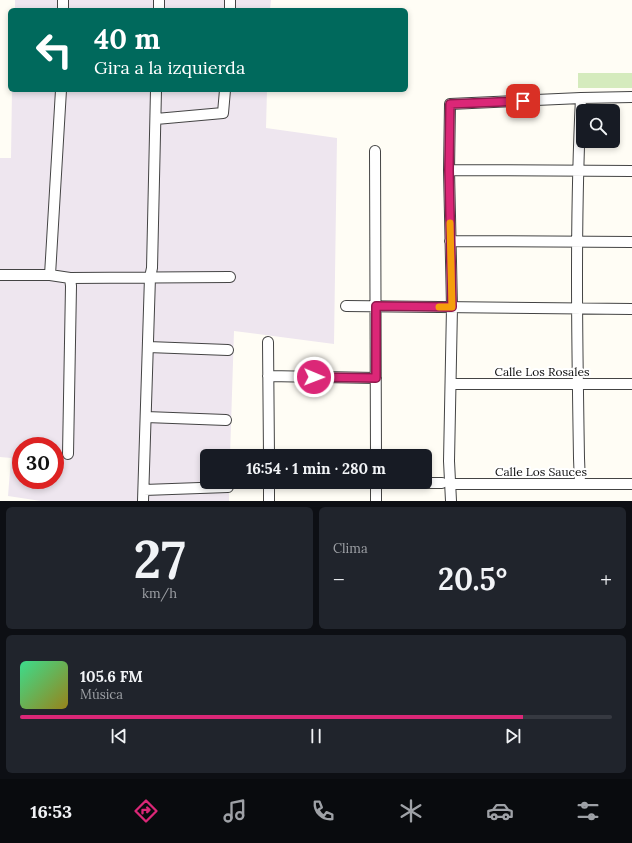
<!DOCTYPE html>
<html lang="es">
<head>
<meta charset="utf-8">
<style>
  :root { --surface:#171b24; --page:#20242c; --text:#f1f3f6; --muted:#9ea1a6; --line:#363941; --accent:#db2777 }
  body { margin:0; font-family:Lora,serif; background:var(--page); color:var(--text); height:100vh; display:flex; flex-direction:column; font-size:15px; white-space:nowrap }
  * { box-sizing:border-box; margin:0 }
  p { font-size:13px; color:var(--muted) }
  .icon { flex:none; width:22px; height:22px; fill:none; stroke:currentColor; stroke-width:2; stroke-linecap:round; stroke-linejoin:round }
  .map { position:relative; height:501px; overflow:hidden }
  .drawer { display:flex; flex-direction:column; gap:6px; padding:6px; background:#0d0f14; flex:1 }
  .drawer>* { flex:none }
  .banner { position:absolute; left:8px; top:8px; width:400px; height:84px; border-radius:6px; box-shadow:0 2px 6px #0003; background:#00695c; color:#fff; overflow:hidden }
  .tools { position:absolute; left:576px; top:104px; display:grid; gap:8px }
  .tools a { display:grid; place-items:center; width:44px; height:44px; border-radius:6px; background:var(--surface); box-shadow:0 2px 6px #0003; font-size:20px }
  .speed { position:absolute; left:12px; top:437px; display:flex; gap:8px; font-size:20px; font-weight:700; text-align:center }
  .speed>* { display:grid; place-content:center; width:52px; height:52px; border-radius:50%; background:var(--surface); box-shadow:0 2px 6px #0003; line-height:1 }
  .speed .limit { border:6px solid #d22; background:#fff; color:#111 }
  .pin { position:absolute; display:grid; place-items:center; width:34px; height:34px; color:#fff; margin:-17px; border-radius:8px; box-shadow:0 2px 6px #0006 }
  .me { position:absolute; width:44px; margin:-22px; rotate:91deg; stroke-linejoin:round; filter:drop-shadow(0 0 3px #0008) }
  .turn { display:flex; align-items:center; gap:14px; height:84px; padding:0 20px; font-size:18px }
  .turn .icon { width:52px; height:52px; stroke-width:2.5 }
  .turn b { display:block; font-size:28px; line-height:34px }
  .big { font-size:30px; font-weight:800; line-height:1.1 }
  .drawer .card { flex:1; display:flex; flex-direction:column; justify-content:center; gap:6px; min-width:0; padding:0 14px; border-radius:6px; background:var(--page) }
  .drawer .dial { align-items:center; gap:0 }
  .dial b { font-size:52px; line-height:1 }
  .song { display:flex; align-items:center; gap:12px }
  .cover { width:48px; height:48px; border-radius:6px; background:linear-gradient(135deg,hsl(150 70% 55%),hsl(50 70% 35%)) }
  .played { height:4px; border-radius:2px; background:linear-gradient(90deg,var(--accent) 85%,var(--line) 85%) }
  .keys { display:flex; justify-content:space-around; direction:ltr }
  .heat { display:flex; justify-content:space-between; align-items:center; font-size:22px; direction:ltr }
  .drawer .tiles { flex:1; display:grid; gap:6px; grid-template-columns:1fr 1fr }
  .card:last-child { grid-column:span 2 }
  .trip { position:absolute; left:200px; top:449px; width:232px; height:40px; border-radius:6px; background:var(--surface); box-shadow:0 2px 6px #0003; font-weight:800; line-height:40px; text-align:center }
  .tabs { display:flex; height:64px; justify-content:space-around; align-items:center; background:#090b0e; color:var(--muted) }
  .tabs .icon { width:28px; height:28px }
  .tabs .active { color:var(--accent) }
  .tabs b { font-size:18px; color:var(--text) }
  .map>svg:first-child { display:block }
  .industrial { fill:#eee6ef; fill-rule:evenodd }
  .green { fill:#d5ebbd }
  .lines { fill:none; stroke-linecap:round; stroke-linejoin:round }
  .minor-casing { stroke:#444; stroke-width:12 }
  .minor { stroke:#fff; stroke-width:10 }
  .route-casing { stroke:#8e194d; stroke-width:10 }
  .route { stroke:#db2777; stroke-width:7 }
  .slow { stroke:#f59e0b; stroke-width:7 }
  .labels { text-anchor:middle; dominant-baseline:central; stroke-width:4; stroke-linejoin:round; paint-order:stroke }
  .street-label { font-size:12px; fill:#111; stroke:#fff }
</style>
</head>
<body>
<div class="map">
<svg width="632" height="501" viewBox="0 0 632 501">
  <rect width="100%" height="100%" fill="#fffdf5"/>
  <path class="industrial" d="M15,0h256l-1,10h-255z
    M12,90h255l-1,38 71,10 -3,206 -100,-13 -4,125h-23v26h22v19h-188l-33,-5 3,-38 -11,-1v-299h11zM21,446h34v34h-34z"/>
  <path class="green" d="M578,73h54v15h-54z"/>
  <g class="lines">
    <g class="minor-casing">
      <path id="minor" d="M63,10v-10
        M159,10v-10
        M230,10v-10
        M156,119l67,-6 2,-23
        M375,151l1,305
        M449,170l183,1
        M450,241l182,1
        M0,275h50l20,3 160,-1
        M50,275l11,-185
        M346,306l286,3
        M268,342l1,114
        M148,347l80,3
        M268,376l108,2
        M452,384h180
        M146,417l80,3
        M68,454l3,-168 -1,-8
        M269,482v19
        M239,483h203
        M451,484h181
        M580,484l-1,-26c-2,-120 -4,-240 2,-360
        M144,490l84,-3
        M143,501l7,-224 2,-9 4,-178
        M376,501v-19
        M451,501l-2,-40 3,-154 -3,-137 1,-66 131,-6 51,-1"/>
    </g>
    <use href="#minor" class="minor"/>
  </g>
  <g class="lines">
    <g class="route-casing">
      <path id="route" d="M314,377l62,1v-72l76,1 -3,-137 1,-66 73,-3"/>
    </g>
    <use href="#route" class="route"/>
    <path class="slow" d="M439,307h13l-2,-84"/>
  </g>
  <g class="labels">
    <g class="street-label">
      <text x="542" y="371">Calle Los Rosales</text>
      <text x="541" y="471">Calle Los Sauces</text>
    </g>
  </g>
</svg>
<div class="tools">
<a><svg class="icon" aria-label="search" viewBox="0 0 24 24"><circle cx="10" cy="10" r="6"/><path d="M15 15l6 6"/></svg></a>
</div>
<div class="speed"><div class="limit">30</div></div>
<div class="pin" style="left:523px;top:101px;background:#d93025"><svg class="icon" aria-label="arrive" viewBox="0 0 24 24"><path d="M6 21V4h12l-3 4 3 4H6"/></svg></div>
<svg class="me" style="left:314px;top:377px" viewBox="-20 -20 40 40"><circle r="17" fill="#db2777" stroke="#fff" stroke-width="3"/><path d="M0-11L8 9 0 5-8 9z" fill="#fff"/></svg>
<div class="trip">16:54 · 1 min · 280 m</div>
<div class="banner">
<div class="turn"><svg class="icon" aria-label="left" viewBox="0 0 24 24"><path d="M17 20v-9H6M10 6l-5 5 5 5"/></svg><div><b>40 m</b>Gira a la izquierda</div></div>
</div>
</div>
<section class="drawer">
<div class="tiles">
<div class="card dial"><b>27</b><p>km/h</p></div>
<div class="card"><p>Clima</p>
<div class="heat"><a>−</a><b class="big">20.5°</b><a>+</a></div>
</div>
<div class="card">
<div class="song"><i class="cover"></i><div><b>105.6 FM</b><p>Música</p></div></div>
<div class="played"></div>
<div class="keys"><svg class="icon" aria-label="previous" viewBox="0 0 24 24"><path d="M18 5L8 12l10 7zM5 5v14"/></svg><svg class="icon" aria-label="pause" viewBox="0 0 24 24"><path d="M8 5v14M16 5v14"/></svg><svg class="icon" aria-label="next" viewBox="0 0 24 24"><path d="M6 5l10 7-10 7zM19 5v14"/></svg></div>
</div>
</div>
</section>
<nav class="tabs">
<b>16:53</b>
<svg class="icon active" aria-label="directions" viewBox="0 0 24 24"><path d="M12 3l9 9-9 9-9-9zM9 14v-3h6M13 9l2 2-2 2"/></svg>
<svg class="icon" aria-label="music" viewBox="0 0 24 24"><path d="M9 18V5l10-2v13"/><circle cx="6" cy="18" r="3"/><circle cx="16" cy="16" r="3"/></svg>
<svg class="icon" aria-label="phone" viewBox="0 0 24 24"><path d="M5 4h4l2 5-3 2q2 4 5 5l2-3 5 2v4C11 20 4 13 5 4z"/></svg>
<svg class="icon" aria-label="climate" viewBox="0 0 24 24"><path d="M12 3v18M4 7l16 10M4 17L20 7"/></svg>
<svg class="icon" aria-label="car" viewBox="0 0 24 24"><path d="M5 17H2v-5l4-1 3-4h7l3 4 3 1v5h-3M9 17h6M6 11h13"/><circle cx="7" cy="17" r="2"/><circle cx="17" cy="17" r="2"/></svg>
<svg class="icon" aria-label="filters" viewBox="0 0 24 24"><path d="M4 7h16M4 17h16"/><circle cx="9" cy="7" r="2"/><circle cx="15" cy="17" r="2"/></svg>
</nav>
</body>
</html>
